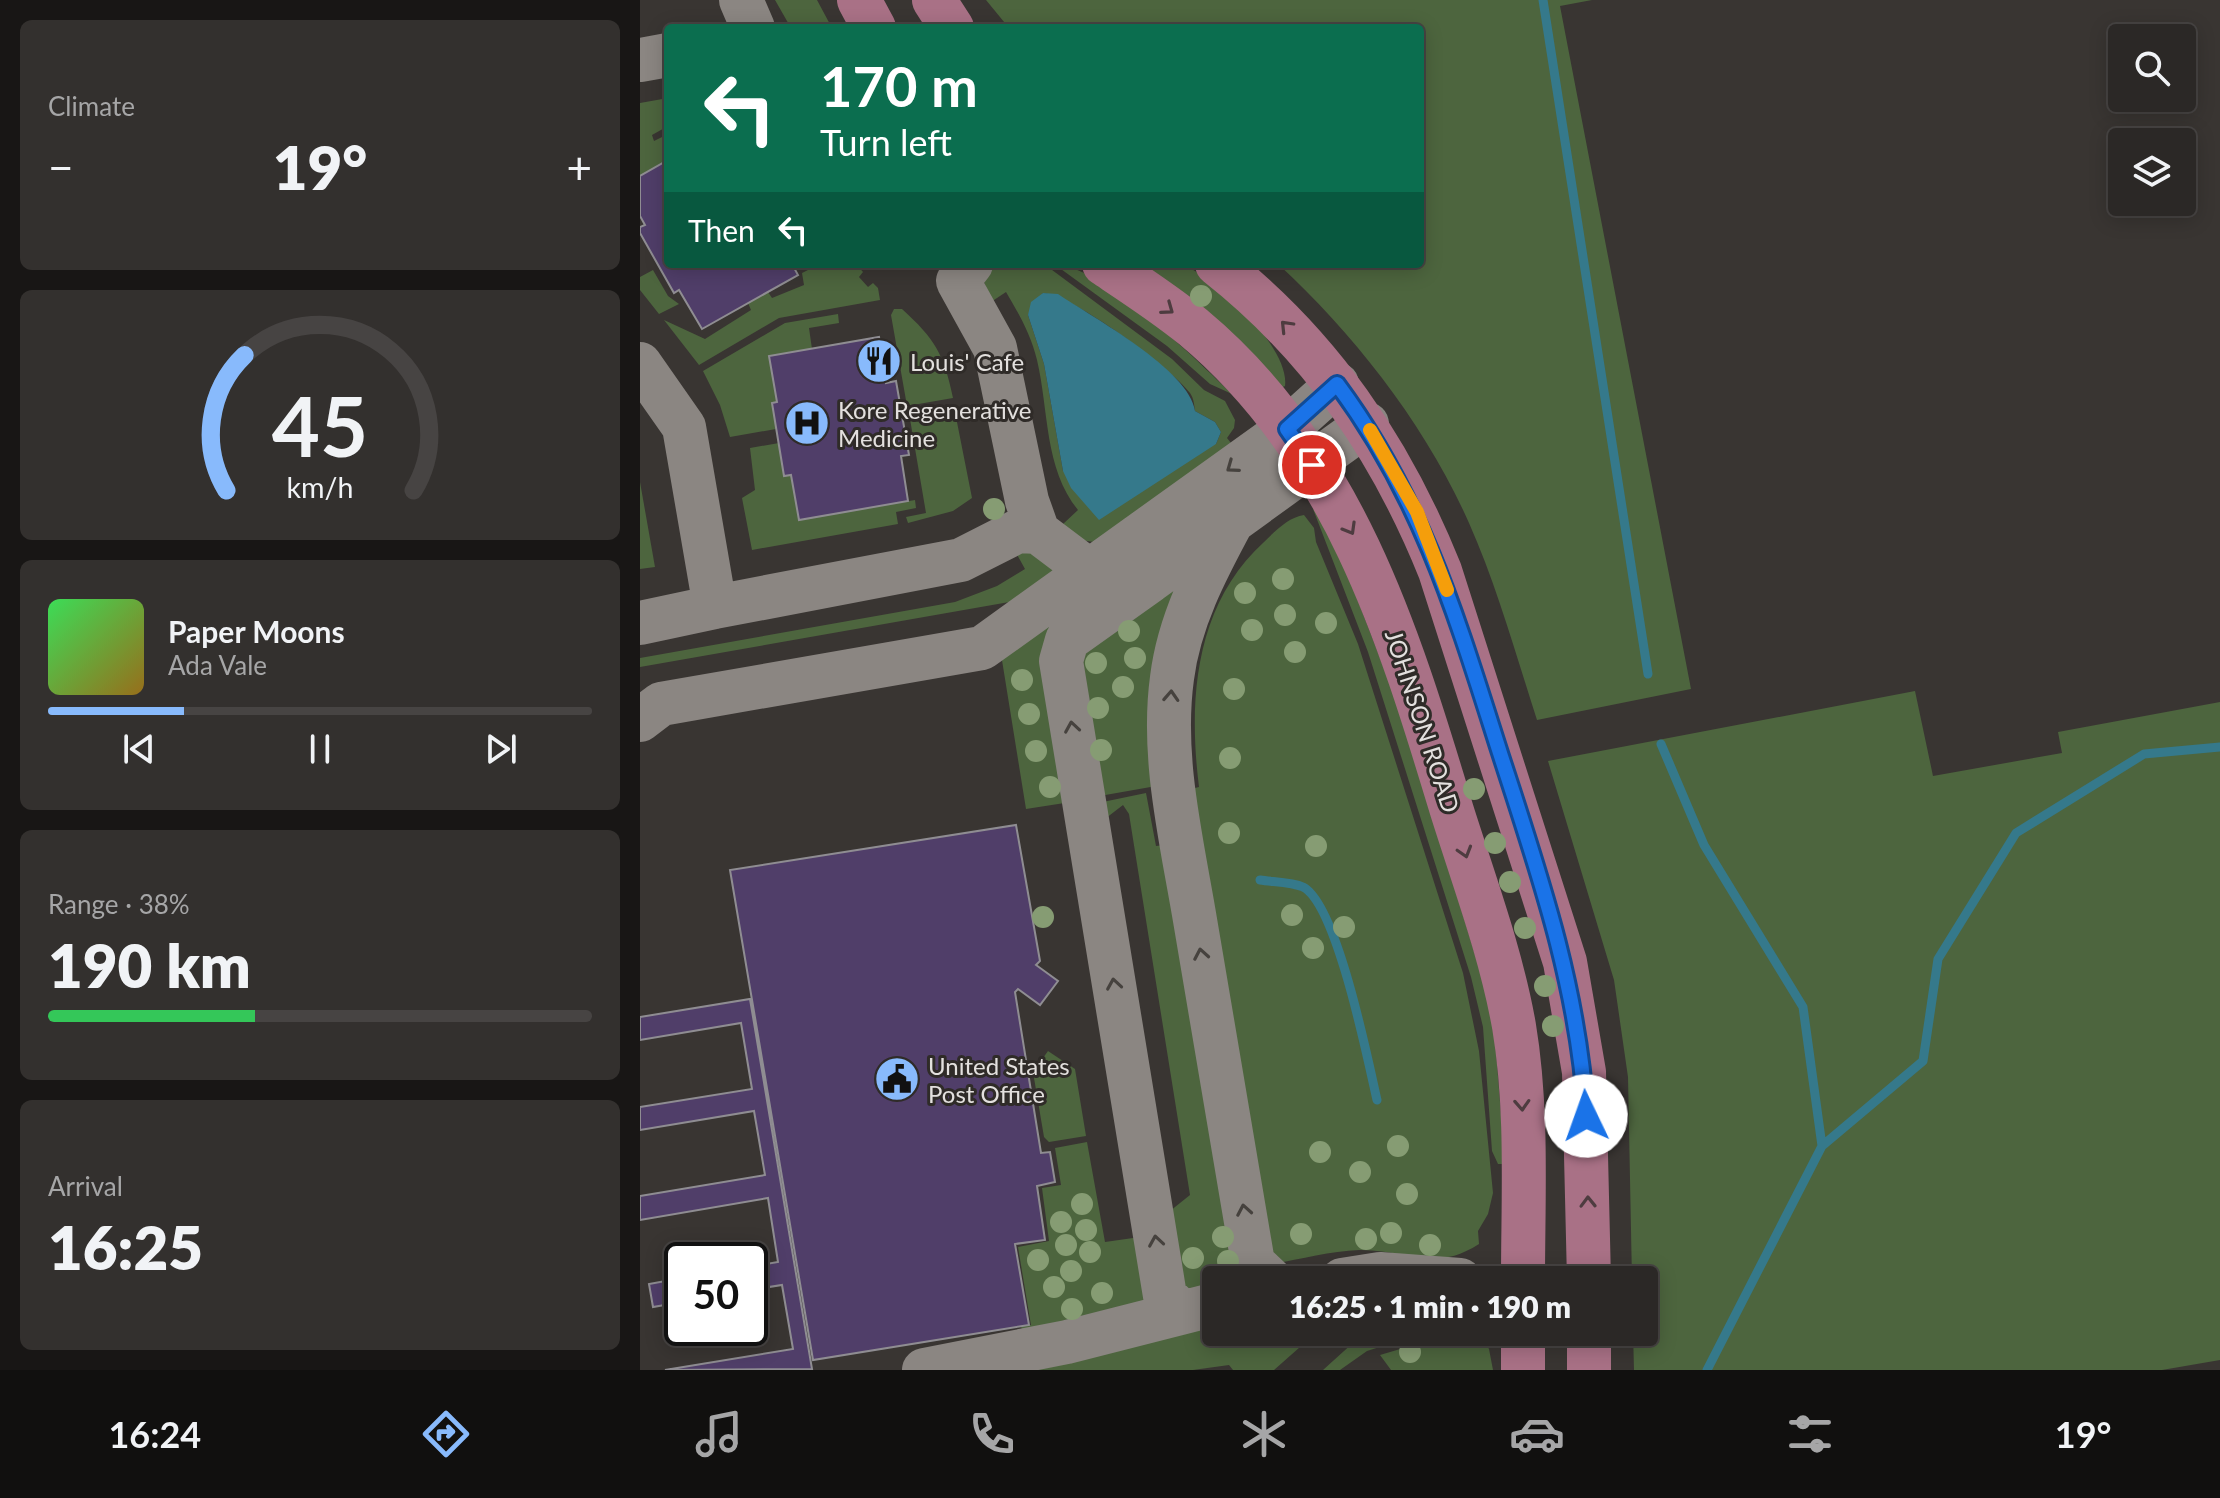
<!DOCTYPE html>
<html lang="en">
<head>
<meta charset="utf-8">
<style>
  :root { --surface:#2b2826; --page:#33302e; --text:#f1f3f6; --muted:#a6a6a7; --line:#474443; --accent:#88bafc }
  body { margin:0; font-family:Lato,sans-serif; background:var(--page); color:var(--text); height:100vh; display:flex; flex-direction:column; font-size:30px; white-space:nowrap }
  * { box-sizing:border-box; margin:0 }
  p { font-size:26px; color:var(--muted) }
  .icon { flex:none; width:44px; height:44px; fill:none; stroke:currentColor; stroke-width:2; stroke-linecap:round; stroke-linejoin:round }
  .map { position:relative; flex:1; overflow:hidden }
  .sheet { display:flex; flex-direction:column; gap:20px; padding:20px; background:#181615; width:640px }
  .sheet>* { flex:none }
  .banner { position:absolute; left:24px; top:24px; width:760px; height:244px; border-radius:8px; box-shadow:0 4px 20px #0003,0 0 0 2px var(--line); background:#0b6e4f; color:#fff; overflow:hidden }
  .fabs { position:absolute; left:1468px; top:24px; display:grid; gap:16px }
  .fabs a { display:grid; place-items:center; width:88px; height:88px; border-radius:8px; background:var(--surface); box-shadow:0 4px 20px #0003,0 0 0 2px var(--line); font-size:40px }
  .speed { position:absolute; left:24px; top:1242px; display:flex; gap:16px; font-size:40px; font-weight:700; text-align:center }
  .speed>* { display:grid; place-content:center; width:104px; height:104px; border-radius:50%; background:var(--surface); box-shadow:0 4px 20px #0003,0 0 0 2px var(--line); line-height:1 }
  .speed .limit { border:4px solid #111; border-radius:12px; background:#fff; color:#111 }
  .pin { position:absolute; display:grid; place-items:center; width:68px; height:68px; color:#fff; margin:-34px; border:4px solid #fff; border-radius:50%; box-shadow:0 2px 8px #0007 }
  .me { position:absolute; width:88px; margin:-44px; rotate:357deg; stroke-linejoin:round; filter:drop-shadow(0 0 6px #0008) }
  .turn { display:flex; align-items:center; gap:28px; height:168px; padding:0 24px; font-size:36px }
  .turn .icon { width:104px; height:104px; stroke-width:2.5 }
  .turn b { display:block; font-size:56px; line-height:68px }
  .then { display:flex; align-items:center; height:76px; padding:0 24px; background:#0003; gap:16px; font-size:30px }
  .big { font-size:60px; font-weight:800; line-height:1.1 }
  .sheet .card { flex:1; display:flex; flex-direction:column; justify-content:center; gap:12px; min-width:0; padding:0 28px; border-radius:12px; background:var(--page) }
  .sheet .dial { align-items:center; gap:0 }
  .dial svg { height:208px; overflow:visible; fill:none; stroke:var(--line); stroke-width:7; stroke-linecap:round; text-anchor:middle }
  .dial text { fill:var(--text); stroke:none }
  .song { display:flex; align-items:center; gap:24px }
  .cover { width:96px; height:96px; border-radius:12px; background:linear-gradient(135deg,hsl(130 70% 55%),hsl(40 70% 35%)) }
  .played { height:8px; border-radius:4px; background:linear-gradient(90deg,var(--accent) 25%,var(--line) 25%) }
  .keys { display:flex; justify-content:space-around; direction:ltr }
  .heat { display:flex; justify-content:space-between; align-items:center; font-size:44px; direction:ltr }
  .charge { height:12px; border-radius:6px; background:linear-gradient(90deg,#34c759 38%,var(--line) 0) }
  .trip { position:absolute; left:562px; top:1266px; width:456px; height:80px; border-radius:8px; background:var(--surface); box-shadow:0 4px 20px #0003,0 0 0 2px var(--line); font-weight:800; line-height:80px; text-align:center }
  .tabs { display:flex; height:128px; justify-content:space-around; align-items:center; background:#11100f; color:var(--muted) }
  .tabs .icon { width:56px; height:56px }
  .tabs .active { color:var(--accent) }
  .tabs b { font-size:36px; color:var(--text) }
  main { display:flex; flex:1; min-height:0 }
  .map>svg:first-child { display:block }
  .green { fill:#4d653e; fill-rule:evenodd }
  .water { fill:#35798b }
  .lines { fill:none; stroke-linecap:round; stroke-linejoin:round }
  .stream { stroke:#35798b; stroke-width:9 }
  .building { fill:#503e69; stroke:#8f8d92; stroke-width:2 }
  .minor { stroke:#8b8682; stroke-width:44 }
  .major { stroke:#a97186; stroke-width:44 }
  .tree { fill:#869c73 }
  .oneway { stroke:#4e3c40 }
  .oneway2 { stroke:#46423e }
  .route-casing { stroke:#114b97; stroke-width:20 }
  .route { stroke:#1a73e8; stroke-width:14 }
  .slow { stroke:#f59e0b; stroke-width:14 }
  .labels { text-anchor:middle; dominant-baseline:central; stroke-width:6; stroke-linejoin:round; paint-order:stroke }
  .poi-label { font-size:24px; fill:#e3e0de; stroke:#2f2b28; text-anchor:start }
  .street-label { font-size:24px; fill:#e3e0de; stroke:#2f2b28 }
</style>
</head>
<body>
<main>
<section class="sheet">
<div class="card"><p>Climate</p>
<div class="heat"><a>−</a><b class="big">19°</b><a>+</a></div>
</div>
<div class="card dial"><svg viewBox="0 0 100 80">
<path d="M14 69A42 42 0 1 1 86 69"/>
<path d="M14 69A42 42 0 0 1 21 17" stroke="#88bafc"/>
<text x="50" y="56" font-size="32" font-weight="700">45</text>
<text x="50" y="72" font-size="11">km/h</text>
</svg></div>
<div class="card">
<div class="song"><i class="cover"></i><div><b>Paper Moons</b><p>Ada Vale</p></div></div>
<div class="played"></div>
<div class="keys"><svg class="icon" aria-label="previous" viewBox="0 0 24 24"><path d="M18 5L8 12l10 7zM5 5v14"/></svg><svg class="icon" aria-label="pause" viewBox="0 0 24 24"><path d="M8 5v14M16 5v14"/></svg><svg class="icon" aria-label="next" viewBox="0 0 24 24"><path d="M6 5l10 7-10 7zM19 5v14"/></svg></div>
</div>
<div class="card"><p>Range · 38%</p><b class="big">190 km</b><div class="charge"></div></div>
<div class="card"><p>Arrival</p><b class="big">16:25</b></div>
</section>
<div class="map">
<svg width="1580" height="1370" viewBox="0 0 1580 1370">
  <rect width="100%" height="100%" fill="#393532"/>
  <path class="green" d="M135,0h42l15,28h-41z
    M346,0h606l-32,6 131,683 -154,31c-21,-65 -40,-134 -68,-197 -43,-97 -113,-187 -191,-259h142v-236h-411z
    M28,98v28l-16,9 2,6 14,-7v26l-28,16v-73z
    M170,264h46l7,8 -4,5 9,10 5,-4 5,5 2,12 -101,18 -80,47 -35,-45 41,19 46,-29 -3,-7 20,-11 4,6 32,-13 -2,-12 10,-5z
    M356,264h48l128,95 32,31 21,11 10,19 -1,8 -7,10 8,10 -141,94 -14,-2 -17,-16 15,-14c-34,-42 -29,-99 -41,-150 -6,-25 -18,-46 -31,-68l-15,10 -8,-23zM403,293c30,2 128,75 147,100 4,6 4,11 5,18l20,11 6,10 -5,12 -153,27 -19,-107 -16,-49z
    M414,264c45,0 143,96 178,130l-22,-10 -43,-38z
    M497,264c14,0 37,-4 49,2 33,16 104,82 99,120l-4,2z
    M13,270l15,26 11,8 -20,10 -19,-24v-13z
    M254,309h8c33,30 42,45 51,89l-46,8 -16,-91z
    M198,314l1,9 -30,5 3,21 -43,7 8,46 -5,1 4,26 -46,8 -10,-32 -17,-34 82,-48z
    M315,412l17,86 -19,13 -45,12 -2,-6 20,-4 -16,-94z
    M139,443l5,33 7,-1 8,45 116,-20 1,8 -20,4 2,12 -146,26 -10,-52 13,-8 -5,-42z
    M0,482l15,85 -15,2z
    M673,509l9,8 11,19 72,187 88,291 12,150h-7l-6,-13 -9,-124 -12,-50 -103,-325z
    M664,515l10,13 2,14 42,102 105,329 16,78 14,142 -5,21 -10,17 1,13c-47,30 -72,5 -120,6 -28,1 -58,9 -86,14l-90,-473 16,-4c-11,-88 -4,-182 65,-245 11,-11 25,-25 40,-27z
    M392,546l26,30 -43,25 -375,66v-9l315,-56 42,-16 28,-17 -10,-18z
    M553,560l-31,225 -68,12 -20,-124 14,-36z
    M446,590l-13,25 -2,187 -45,7 -25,-155z
    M1275,691l18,85 129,-23 -4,-21 162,-30v658l-58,10h-528l-1,-38h11v-52h-12l-4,-203 -14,-97 -66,-219z
    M506,793l10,53 17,-2 83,436h-40v8l-21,4 -13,-7 -17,-70 25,-20 -61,-381 -6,-9 -22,17 -8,-18z
    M408,1051l27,18 11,67 -37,6 -5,-5 -11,-65z
    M447,1142l18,100 35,-5 15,63 -132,34 -2,-8 10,-1 -13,-78 31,-6 -7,-53 19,-3 -6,-37z
    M576,1321v11h101l-43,38h-41l-4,-5 -36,5h-162z
    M725,1332h62l-60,19 -27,19h-17z
    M839,1332l10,17 4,21h-102l-11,-15 74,-22z"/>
  <path class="water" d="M403,293l15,1c34,23 132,76 137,117l20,11 6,10 -5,12 -117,76 -28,-32 -8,-17 -19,-107 -16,-49 3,-13z"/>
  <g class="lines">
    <path class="stream" d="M903,0l105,674
      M1021,744l43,101 99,162 19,139
      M620,880c13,2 32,2 43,7 34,17 65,174 74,213
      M1067,1370l115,-224 101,-85 15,-102 78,-126 128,-79 76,-7"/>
  </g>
  <path class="building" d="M28,160v104h124l6,11 -96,54 -23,-39 -5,3 -34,-60v-6l5,-2 -5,-9v-40z
    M239,337l7,46 10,-2 13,74 -8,1 7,45 -109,19 -8,-45 -7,1 -12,-73 5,-1 -8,-46z
    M376,825l24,136 -4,4 22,16 -18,24 -22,-16 -3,3 26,161 9,-1 5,30 -18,4 8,54 -30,4 14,81 -216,35 -83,-490z
    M110,999l62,370 -147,1 128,-21 -11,-64 -32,5v-23l28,-5 -10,-64 -128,22v-24l125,-21 -11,-64 -114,19v-23l112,-18 -11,-66 -101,17v-23z
    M42,1278v24l-29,5 -4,-23z"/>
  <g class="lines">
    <path class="minor" d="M101,0l12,28
      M0,60l28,-5
      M331,264l-13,17 37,67 32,153 11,31 73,55 39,-6 217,-157
      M0,364l44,63 31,180 246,-47 57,-29 20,1
      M593,520c-27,50 -54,101 -61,158 -11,80 10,164 23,242 19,114 38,228 58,343l18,17
      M510,581l-83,59 -6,21 104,635 16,15
      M0,623l75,-16
      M0,720l21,-16 321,-56 305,-219 50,-45
      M702,1280l38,-6 80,6
      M284,1370l143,-28 149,-38"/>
    <path class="major" d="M219,0l15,28
      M294,0l18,28
      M464,264c30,20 61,40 89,63 150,125 205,305 259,484 22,70 49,142 62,215 14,84 9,170 9,254
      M577,264c104,82 174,185 223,307l125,391 19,110 5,208
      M883,1332v38
      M949,1370v-38"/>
  </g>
  <g class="tree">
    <circle cx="561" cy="296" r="11"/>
    <circle cx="354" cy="509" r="11"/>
    <circle cx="643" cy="579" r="11"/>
    <circle cx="605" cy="593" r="11"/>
    <circle cx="645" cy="615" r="11"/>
    <circle cx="686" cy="623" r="11"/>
    <circle cx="612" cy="630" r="11"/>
    <circle cx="489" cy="631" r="11"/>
    <circle cx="655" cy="652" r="11"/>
    <circle cx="495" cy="658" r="11"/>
    <circle cx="456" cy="663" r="11"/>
    <circle cx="382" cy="680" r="11"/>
    <circle cx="483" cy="687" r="11"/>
    <circle cx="594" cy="689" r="11"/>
    <circle cx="458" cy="708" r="11"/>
    <circle cx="389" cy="714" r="11"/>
    <circle cx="461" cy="750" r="11"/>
    <circle cx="396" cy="751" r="11"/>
    <circle cx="590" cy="758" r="11"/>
    <circle cx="410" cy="787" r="11"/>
    <circle cx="834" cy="789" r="11"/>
    <circle cx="589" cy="833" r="11"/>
    <circle cx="855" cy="843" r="11"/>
    <circle cx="676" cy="846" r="11"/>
    <circle cx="870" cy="882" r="11"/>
    <circle cx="652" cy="915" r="11"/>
    <circle cx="403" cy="917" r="11"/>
    <circle cx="704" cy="927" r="11"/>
    <circle cx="885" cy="928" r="11"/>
    <circle cx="673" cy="948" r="11"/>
    <circle cx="905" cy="986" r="11"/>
    <circle cx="913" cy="1026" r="11"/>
    <circle cx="758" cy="1146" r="11"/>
    <circle cx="680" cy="1152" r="11"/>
    <circle cx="720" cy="1172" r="11"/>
    <circle cx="767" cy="1194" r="11"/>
    <circle cx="442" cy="1204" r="11"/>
    <circle cx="421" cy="1222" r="11"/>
    <circle cx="446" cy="1230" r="11"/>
    <circle cx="751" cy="1233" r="11"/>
    <circle cx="661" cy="1234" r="11"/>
    <circle cx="583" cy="1237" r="11"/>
    <circle cx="726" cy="1239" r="11"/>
    <circle cx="426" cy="1245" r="11"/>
    <circle cx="790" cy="1245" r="11"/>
    <circle cx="450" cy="1252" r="11"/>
    <circle cx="553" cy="1258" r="11"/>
    <circle cx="398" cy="1260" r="11"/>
    <circle cx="588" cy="1261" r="11"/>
    <circle cx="431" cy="1271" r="11"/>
    <circle cx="414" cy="1287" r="11"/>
    <circle cx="462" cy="1293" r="11"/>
    <circle cx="432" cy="1309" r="11"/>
    <circle cx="770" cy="1352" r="11"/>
  </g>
  <defs><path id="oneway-chevron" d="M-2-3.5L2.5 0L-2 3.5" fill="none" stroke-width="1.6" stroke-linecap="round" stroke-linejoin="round" transform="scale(2)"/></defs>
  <g class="oneway">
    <use href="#oneway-chevron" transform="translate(528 309) rotate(36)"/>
    <use href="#oneway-chevron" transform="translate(646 326) rotate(-134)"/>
    <use href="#oneway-chevron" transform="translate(710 529) rotate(60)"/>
    <use href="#oneway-chevron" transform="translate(825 852) rotate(73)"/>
    <use href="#oneway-chevron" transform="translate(882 1105) rotate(87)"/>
    <use href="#oneway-chevron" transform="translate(948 1202) rotate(-91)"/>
  </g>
  <g class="oneway2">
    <use href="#oneway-chevron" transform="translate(592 467) rotate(144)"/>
    <use href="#oneway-chevron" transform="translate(531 696) rotate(-87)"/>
    <use href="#oneway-chevron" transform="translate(432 727) rotate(-99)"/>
    <use href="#oneway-chevron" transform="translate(561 954) rotate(-100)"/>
    <use href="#oneway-chevron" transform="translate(474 984) rotate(-99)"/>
    <use href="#oneway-chevron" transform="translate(604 1210) rotate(-100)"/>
    <use href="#oneway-chevron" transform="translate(516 1241) rotate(-99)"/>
  </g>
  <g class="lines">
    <g class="route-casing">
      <path id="route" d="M672,465l-25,-36 50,-45c86,116 120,234 163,369 39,120 79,236 86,363"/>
    </g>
    <use href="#route" class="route"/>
    <path class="slow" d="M730,430l47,82 30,78"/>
  </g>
  <defs>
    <g id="restaurant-disc" transform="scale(2.3)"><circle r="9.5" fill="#88bafc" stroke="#2f2b28"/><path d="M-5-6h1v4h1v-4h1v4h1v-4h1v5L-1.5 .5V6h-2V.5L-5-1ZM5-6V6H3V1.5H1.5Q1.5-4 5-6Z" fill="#111"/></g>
    <g id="hospital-disc" transform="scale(2.3)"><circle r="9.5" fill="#88bafc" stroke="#2f2b28"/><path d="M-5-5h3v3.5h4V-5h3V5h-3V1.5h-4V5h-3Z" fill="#111"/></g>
    <g id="civic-disc" transform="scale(2.3)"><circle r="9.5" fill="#88bafc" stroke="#2f2b28"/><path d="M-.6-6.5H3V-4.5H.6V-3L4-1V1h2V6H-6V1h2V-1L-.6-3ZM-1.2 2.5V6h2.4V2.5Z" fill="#111"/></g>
  </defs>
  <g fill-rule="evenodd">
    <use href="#restaurant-disc" x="239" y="361"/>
    <use href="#hospital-disc" x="167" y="423"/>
    <use href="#civic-disc" x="257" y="1079"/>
  </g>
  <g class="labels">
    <g class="poi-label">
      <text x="270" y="361">Louis' Cafe</text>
      <text x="198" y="409">Kore Regenerative<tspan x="198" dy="28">Medicine</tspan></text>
      <text x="288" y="1065">United States<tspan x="288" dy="28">Post Office</tspan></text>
    </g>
    <g class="street-label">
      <text transform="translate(783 721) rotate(72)">JOHNSON ROAD</text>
    </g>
  </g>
</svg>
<div class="fabs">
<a><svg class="icon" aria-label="search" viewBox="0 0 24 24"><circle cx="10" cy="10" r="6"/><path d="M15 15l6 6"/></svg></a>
<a><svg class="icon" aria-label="layers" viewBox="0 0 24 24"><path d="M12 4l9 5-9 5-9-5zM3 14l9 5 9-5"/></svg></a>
</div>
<div class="speed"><div class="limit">50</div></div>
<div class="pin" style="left:672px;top:465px;background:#d93025"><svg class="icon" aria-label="arrive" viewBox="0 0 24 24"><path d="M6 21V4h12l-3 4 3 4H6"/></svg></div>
<svg class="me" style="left:946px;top:1116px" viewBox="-20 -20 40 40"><circle r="19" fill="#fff"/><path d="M0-13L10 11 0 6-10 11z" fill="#1a73e8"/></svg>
<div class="trip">16:25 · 1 min · 190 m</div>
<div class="banner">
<div class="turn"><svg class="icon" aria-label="left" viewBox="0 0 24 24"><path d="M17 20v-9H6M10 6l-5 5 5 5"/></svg><div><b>170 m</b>Turn left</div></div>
<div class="then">Then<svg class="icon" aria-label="left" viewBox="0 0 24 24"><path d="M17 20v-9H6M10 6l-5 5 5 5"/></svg></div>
</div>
</div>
</main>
<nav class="tabs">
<b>16:24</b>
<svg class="icon active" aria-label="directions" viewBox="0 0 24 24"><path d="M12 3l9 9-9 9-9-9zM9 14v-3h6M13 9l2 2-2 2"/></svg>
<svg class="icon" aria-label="music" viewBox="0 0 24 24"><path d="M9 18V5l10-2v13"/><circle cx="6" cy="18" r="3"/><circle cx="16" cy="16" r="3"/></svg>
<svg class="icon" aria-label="phone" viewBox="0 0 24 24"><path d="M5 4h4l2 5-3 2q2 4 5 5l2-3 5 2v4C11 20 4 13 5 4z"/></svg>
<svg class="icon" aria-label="climate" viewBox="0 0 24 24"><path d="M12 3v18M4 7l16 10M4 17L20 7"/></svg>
<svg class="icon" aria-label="car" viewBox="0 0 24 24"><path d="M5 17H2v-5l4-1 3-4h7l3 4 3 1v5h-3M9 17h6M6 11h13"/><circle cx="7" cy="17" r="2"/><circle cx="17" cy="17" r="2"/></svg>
<svg class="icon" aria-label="filters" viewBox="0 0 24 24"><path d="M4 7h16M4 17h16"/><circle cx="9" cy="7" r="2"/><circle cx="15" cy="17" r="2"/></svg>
<b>19°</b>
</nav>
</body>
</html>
